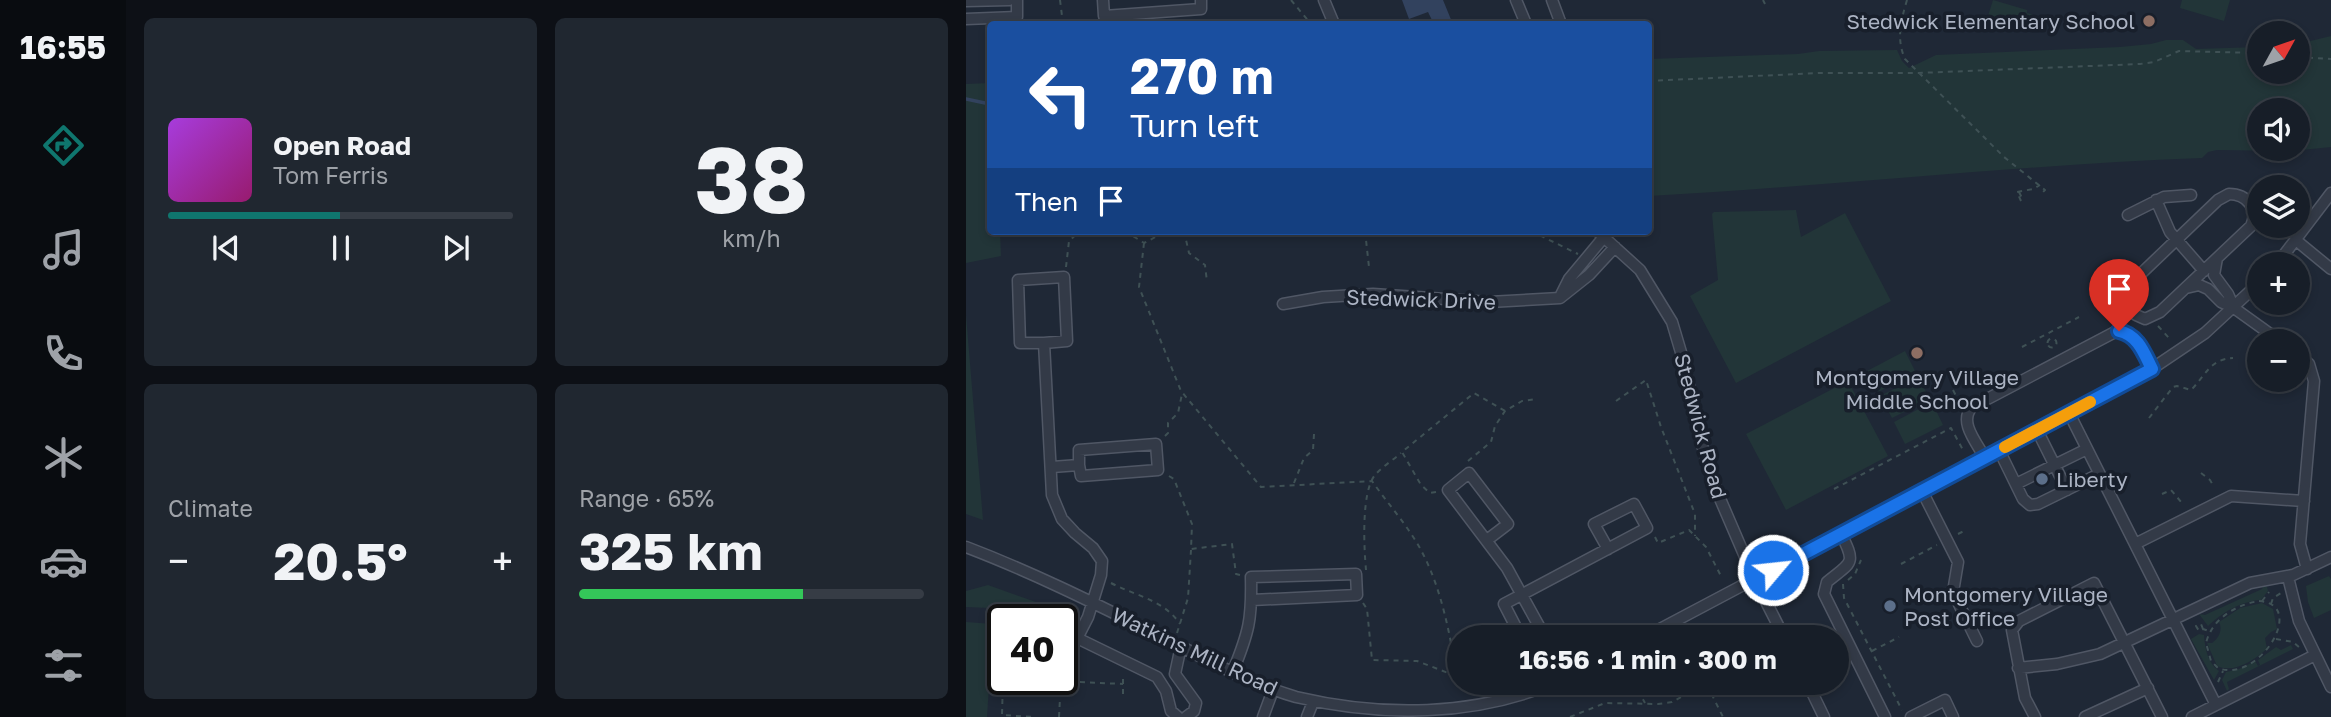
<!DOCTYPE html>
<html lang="en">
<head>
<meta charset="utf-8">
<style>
  :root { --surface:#171e28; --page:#202730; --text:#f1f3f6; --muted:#9ea2a8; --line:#363c45; --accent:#0f766e }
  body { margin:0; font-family:"Golos Text",sans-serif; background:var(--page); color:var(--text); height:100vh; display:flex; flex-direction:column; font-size:26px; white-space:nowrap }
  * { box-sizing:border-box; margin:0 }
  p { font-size:23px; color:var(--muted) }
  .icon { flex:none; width:38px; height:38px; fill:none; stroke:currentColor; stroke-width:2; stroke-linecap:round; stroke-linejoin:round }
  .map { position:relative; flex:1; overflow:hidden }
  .side { display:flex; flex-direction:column; gap:18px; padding:18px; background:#0d1016; width:840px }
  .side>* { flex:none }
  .top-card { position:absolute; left:21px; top:21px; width:665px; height:214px; border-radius:7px; box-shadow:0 4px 10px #0003,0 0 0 2px var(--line); background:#1a4fa0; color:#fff; overflow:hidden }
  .needle { width:46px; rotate:50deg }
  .tools { position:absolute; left:1281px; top:21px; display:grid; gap:14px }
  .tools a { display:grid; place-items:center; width:63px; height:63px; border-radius:50%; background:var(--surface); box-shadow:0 4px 10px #0003,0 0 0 2px var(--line); font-size:35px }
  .speed { position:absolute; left:21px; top:604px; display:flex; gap:14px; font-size:35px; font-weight:700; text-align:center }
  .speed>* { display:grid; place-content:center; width:91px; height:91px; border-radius:50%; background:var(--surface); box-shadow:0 4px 10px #0003,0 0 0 2px var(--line); line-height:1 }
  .speed .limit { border:4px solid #111; border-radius:10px; background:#fff; color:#111 }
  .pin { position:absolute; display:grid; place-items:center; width:60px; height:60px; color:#fff; margin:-72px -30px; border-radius:50% 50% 50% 0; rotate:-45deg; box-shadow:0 0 7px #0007 }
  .pin .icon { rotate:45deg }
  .me { position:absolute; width:77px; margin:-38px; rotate:62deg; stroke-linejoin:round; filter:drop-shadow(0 0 5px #0008) }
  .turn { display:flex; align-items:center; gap:24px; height:147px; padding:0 28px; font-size:32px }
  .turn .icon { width:91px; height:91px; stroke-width:2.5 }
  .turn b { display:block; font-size:49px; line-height:60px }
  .then { display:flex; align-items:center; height:66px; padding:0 28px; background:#0003; gap:14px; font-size:26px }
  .big { font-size:52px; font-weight:700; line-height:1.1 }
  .side .card { flex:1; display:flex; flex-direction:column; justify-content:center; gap:10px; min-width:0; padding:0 24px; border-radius:10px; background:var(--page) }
  .side .dial { align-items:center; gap:0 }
  .dial b { font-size:91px; line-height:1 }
  .song { display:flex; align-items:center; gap:21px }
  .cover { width:84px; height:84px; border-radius:10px; background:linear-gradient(135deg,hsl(280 70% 55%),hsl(320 70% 35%)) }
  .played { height:7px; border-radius:4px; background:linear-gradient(90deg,var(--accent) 50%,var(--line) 50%) }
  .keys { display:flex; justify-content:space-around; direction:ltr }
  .heat { display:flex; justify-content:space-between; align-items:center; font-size:38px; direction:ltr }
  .charge { height:10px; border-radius:5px; background:linear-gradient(90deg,#34c759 65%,var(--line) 0) }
  .side .tiles { flex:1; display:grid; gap:18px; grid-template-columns:repeat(2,1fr) }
  .trip { position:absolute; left:481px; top:625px; width:402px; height:70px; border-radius:35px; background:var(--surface); box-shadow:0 4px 10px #0003,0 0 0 2px var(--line); font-weight:700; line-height:70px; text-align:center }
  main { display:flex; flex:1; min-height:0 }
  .tabs { display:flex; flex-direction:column; width:126px; justify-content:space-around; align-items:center; background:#090c10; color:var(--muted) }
  .tabs .icon { width:49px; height:49px }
  .tabs .current { color:var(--accent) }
  .tabs b { font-size:32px; color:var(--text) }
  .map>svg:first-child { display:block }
  .green { fill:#223538; fill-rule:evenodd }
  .water { fill:#32425e }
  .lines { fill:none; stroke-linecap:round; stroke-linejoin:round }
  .stream { stroke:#32425e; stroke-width:3.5 }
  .minor-casing { stroke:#505765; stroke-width:13 }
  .path { stroke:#3f5155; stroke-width:2; stroke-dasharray:5 5; stroke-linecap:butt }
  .minor { stroke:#333a47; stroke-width:10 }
  .route-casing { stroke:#114b97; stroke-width:18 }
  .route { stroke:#1a73e8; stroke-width:12 }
  .slow { stroke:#f59e0b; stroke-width:12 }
  .education-dot { fill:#8d6e63; stroke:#181f2b; stroke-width:2.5 }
  .service-dot { fill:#5c6f8a; stroke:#181f2b; stroke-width:2.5 }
  .labels { text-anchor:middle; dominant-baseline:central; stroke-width:7; stroke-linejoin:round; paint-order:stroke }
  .poi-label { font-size:21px; fill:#acb4c4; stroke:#181f2b; text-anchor:start }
  .street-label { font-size:21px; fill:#acb4c4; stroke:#181f2b }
</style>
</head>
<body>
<main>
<nav class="tabs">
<b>16:55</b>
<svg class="icon current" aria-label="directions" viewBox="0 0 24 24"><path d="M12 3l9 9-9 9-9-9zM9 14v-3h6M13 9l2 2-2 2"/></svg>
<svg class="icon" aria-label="music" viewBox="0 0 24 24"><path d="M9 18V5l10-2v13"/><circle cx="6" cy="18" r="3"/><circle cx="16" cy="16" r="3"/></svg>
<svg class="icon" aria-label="phone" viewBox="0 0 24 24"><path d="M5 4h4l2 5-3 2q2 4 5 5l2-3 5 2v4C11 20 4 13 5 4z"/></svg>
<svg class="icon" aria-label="climate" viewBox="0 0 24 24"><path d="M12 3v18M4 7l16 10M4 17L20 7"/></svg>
<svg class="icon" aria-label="car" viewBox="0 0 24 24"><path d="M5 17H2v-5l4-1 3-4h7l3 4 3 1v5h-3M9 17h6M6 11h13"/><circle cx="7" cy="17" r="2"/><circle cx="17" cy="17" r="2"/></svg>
<svg class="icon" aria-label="filters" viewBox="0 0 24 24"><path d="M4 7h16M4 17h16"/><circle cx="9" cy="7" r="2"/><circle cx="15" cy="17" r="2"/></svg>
</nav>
<section class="side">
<div class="tiles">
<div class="card">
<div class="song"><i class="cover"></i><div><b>Open Road</b><p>Tom Ferris</p></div></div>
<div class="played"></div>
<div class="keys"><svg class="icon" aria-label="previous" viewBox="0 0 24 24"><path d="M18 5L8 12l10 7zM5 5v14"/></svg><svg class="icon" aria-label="pause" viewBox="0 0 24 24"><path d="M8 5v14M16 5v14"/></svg><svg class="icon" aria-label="next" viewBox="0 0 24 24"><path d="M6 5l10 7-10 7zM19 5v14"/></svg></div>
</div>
<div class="card dial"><b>38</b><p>km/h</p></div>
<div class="card"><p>Climate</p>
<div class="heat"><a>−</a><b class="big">20.5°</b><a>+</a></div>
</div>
<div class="card"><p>Range · 65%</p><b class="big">325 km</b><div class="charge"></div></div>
</div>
</section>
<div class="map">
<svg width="1365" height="717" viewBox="0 0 1365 717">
  <rect width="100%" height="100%" fill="#1f2836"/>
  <path class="green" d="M1027,0l34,10v3l14,4 -5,14 -48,-15z
    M1216,0h48l-6,21 -44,-13z
    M1365,36v111l-40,4 -74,-1 -9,2 -6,6c-185,7 -369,28 -553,38v-137l149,-5 21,-3 78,-1 5,11 7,7 27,-13 184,-8 31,-3 15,-4h17l13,9 63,-2v25h39v-28zM1293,110h39v39h-39z
    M24,83v148h10l1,25 -35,7v-179z
    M830,210l5,27 44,-24 46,88 -155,82 -46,-87 28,-16 -6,-66 2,-2z
    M0,315l17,205 -17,-6z
    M939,351l11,22 -38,19 -11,-21z
    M952,377l12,22 -38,19 -12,-22z
    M882,381l40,75 -102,54 -40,-76z
    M966,402l11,23 -38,19 -11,-22z
    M1363,576l2,3v31l-17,8 -6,-16 -2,-16z
    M22,585l90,32 -7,15 -9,-2v-10l-35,-1 -37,-11 -24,-1v-16z
    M1298,585l3,2 1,4 -7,9c-20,1 -39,13 -53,26l-9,-12 6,1 57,-26z
    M1296,603l11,6 4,20 -6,3 -6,6 2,11c-13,11 -33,25 -50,17l-10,-23h5c7,-5 11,-13 7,-21l21,-14z
    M0,622l27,2 -6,93h-21z
    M1233,634l5,1c1,13 3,27 15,36l-5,9 -23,-41z
    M1325,645l2,4 -66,33 2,7 -2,2 -5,-11 4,-8 13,-3 16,-8 3,5 2,-1 -2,-5 18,-13 5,3z"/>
  <path class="water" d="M436,0h41l9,22 -18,2 -6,-12 -19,7z"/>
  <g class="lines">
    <path class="stream" d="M0,99l19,4 5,-1"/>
    <g class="minor-casing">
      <path id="minor" d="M137,0l1,16 97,-7v-9
        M358,0l10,24
        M550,0l10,24
        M586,0l9,24
        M0,1l43,-1
        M0,19l51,-2v-17
        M1263,194c18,0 30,15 22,32l-91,86 -15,7 -9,-4 -12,-19 2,-8 92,-88z
        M1190,200l14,32 34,39
        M1162,215l36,-18 27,-2
        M631,231l43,39 32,52 11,37 19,86 16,49 37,86 29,57
        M1331,241l34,28
        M1251,258l-3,17 14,19 6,14
        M1311,264l54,-71
        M1220,288l13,-3 9,4 13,13 13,6 46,33
        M595,295l8,-16 35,-42
        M317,304l40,-7 50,-3 116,8 71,-4 29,-23 26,-28
        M78,343l23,-2 -3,-64 -46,3 2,63h24l8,152 10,24 13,14 18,15 9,13 -1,14 -13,42 -25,49
        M1332,354l11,10 5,17 -14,163 7,25
        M1103,413l147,292
        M1071,430l30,60
        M1033,450l24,49 7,6 8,-1 61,-30
        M1019,458c-8,-15 -27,-36 -13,-51l143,-75c22,0 28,20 38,36
        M86,467l27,-2 2,11 77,-6 -2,-26 -77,6v15
        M1050,484l71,-35
        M956,491l36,71 -5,30 24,49
        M875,534c16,31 10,28 -14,48l-3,12 61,123
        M521,540l21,-16 -39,-51 -21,17 59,78 38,69
        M1169,544l96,-48 73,5
        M0,547c63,24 124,54 184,84 47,23 95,51 146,66 85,20 178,20 260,-15
        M1322,577l11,44 32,66
        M555,637l-17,-33 143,-76 -13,-24 -40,20 14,25
        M679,637l508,-269 52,-35 54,-50
        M111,638l80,39 9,14 5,20 7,6
        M215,646l-6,28 21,29 -2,8 -8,6
        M1052,668l39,-4 43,-10 150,-71 43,-8 38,-18
        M267,671c16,-39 19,-52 18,-94l105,-3 1,21 -105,5
        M841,682l17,35
        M297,717l10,-27
        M341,717l6,-15
        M945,717l34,-17 8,17
        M1069,717l-10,-19 -13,-68 7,-9 75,-38 68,134
        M1119,717l63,-29
        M1226,717l123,-62"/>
    </g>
    <path class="path" d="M94,0l3,24
      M325,0l20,24
      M797,0l2,4
      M941,0c-6,20 -11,39 -2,59l99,98 41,33 -3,3
      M1332,57l33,2
      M682,81l171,-8h99l222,-9 14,-2 25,-11 80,2
      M1053,192l4,8
      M1055,201l-4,-9 16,-3 7,-4
      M159,231l19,12 23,-12
      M218,231l5,22 16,12 2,17
      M399,231l4,36
      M565,231l47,23
      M178,243l-5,44 42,104 80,96 111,-6c16,23 37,46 50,71 21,40 29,88 36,132
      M100,267l3,-26 11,-10
      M1136,272l11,20
      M1192,326l11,12
      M1081.5 343a4.5 4.5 0 1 1 9 0a4.5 4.5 0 1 1-9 0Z
      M1056,347l57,-30
      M987,390l7,13
      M650,401l30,-21 15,47 34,87v22
      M1183,418l24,-31 4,-1 14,4c15,-15 19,-31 42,-32
      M199,436l3,-3v-10l10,-10 4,-19
      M502,461l23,-19 4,-16 10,-15 17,-10 15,-2
      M1235,473l9,7 4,7
      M203,476l5,3 18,45 -1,25 41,-5 4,30 4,1
      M328,483l10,-25 9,-8 1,-16
      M868,489l117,-61 12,22
      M470,492l-6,1 -9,-8 -19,-33 72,-59 31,18
      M1196,494l9,-4 11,13
      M992,534l8,-4
      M689,537l3,6 31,-13 17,17 16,31
      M935,564l36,-19
      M400,570c-2,-22 -5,-78 9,-95 7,-8 18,-15 26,-22
      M882,580l7,-6 6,-14
      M145,583c25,13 53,17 69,41
      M877,584l1,14 58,112
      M1293,601c49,3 0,83 -41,67l-7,-7 -5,-18c6,-24 29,-38 53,-42z
      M1296,601l7,-9
      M397,603l4,6 5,51 45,1 39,15
      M1305,604l2,-6 8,-5
      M1237,629l-2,-5 -5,2 3,5 4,-2 6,2
      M211,633l11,-35 3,-48
      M1310,639l17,3 7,6
      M906,651l27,-14
      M37,679l-1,36 31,2
      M94,681l63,3
      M667,682l12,21
      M1252,682l5,-11
      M741,685l16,32
      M73,693l20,1
      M157,694v-17
      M93,717l2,-38
      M604,717l35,-14 53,1 14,-2 37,-20"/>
    <use href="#minor" class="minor"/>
  </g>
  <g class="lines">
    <g class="route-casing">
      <path id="route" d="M807,570l379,-201c-8,-16 -14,-34 -33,-38"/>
    </g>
    <use href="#route" class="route"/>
    <path class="slow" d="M1039,447l85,-45"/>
  </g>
  <g class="education-dot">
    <circle cx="1183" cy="21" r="7"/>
    <circle cx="951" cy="353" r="7"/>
  </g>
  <g class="service-dot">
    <circle cx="1076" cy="479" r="7"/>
    <circle cx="924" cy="606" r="7"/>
  </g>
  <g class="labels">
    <g class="poi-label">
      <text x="1169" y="21" text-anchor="end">Stedwick Elementary School</text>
      <text x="951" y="377" text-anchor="middle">Montgomery Village<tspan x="951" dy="24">Middle School</tspan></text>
      <text x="1090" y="479">Liberty</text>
      <text x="938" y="594">Montgomery Village<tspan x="938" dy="24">Post Office</tspan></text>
    </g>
    <g class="street-label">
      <text transform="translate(455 299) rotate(2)">Stedwick Drive</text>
      <text transform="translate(735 426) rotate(75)">Stedwick Road</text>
      <text transform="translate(229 651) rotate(25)">Watkins Mill Road</text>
    </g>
  </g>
</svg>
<div class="tools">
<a><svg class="needle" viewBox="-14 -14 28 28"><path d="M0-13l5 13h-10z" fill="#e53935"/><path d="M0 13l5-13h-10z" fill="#9ea2a8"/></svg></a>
<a><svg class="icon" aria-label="sound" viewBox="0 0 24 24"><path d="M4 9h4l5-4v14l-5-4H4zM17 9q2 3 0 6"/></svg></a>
<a><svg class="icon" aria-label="layers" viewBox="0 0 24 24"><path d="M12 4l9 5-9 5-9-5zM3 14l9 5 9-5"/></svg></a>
<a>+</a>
<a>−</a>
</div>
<div class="speed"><div class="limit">40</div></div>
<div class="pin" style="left:1153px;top:331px;background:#d93025"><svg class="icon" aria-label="arrive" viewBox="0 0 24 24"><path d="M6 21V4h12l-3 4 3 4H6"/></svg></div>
<svg class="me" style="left:807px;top:570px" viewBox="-20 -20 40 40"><circle r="17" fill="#1a73e8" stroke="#fff" stroke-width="3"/><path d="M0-11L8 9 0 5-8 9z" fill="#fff"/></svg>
<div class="trip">16:56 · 1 min · 300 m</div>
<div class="top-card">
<div class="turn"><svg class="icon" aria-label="left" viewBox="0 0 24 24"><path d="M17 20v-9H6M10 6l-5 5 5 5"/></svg><div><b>270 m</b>Turn left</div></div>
<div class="then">Then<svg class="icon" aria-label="arrive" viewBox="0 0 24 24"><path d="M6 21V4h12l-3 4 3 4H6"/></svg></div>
</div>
</div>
</main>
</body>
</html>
